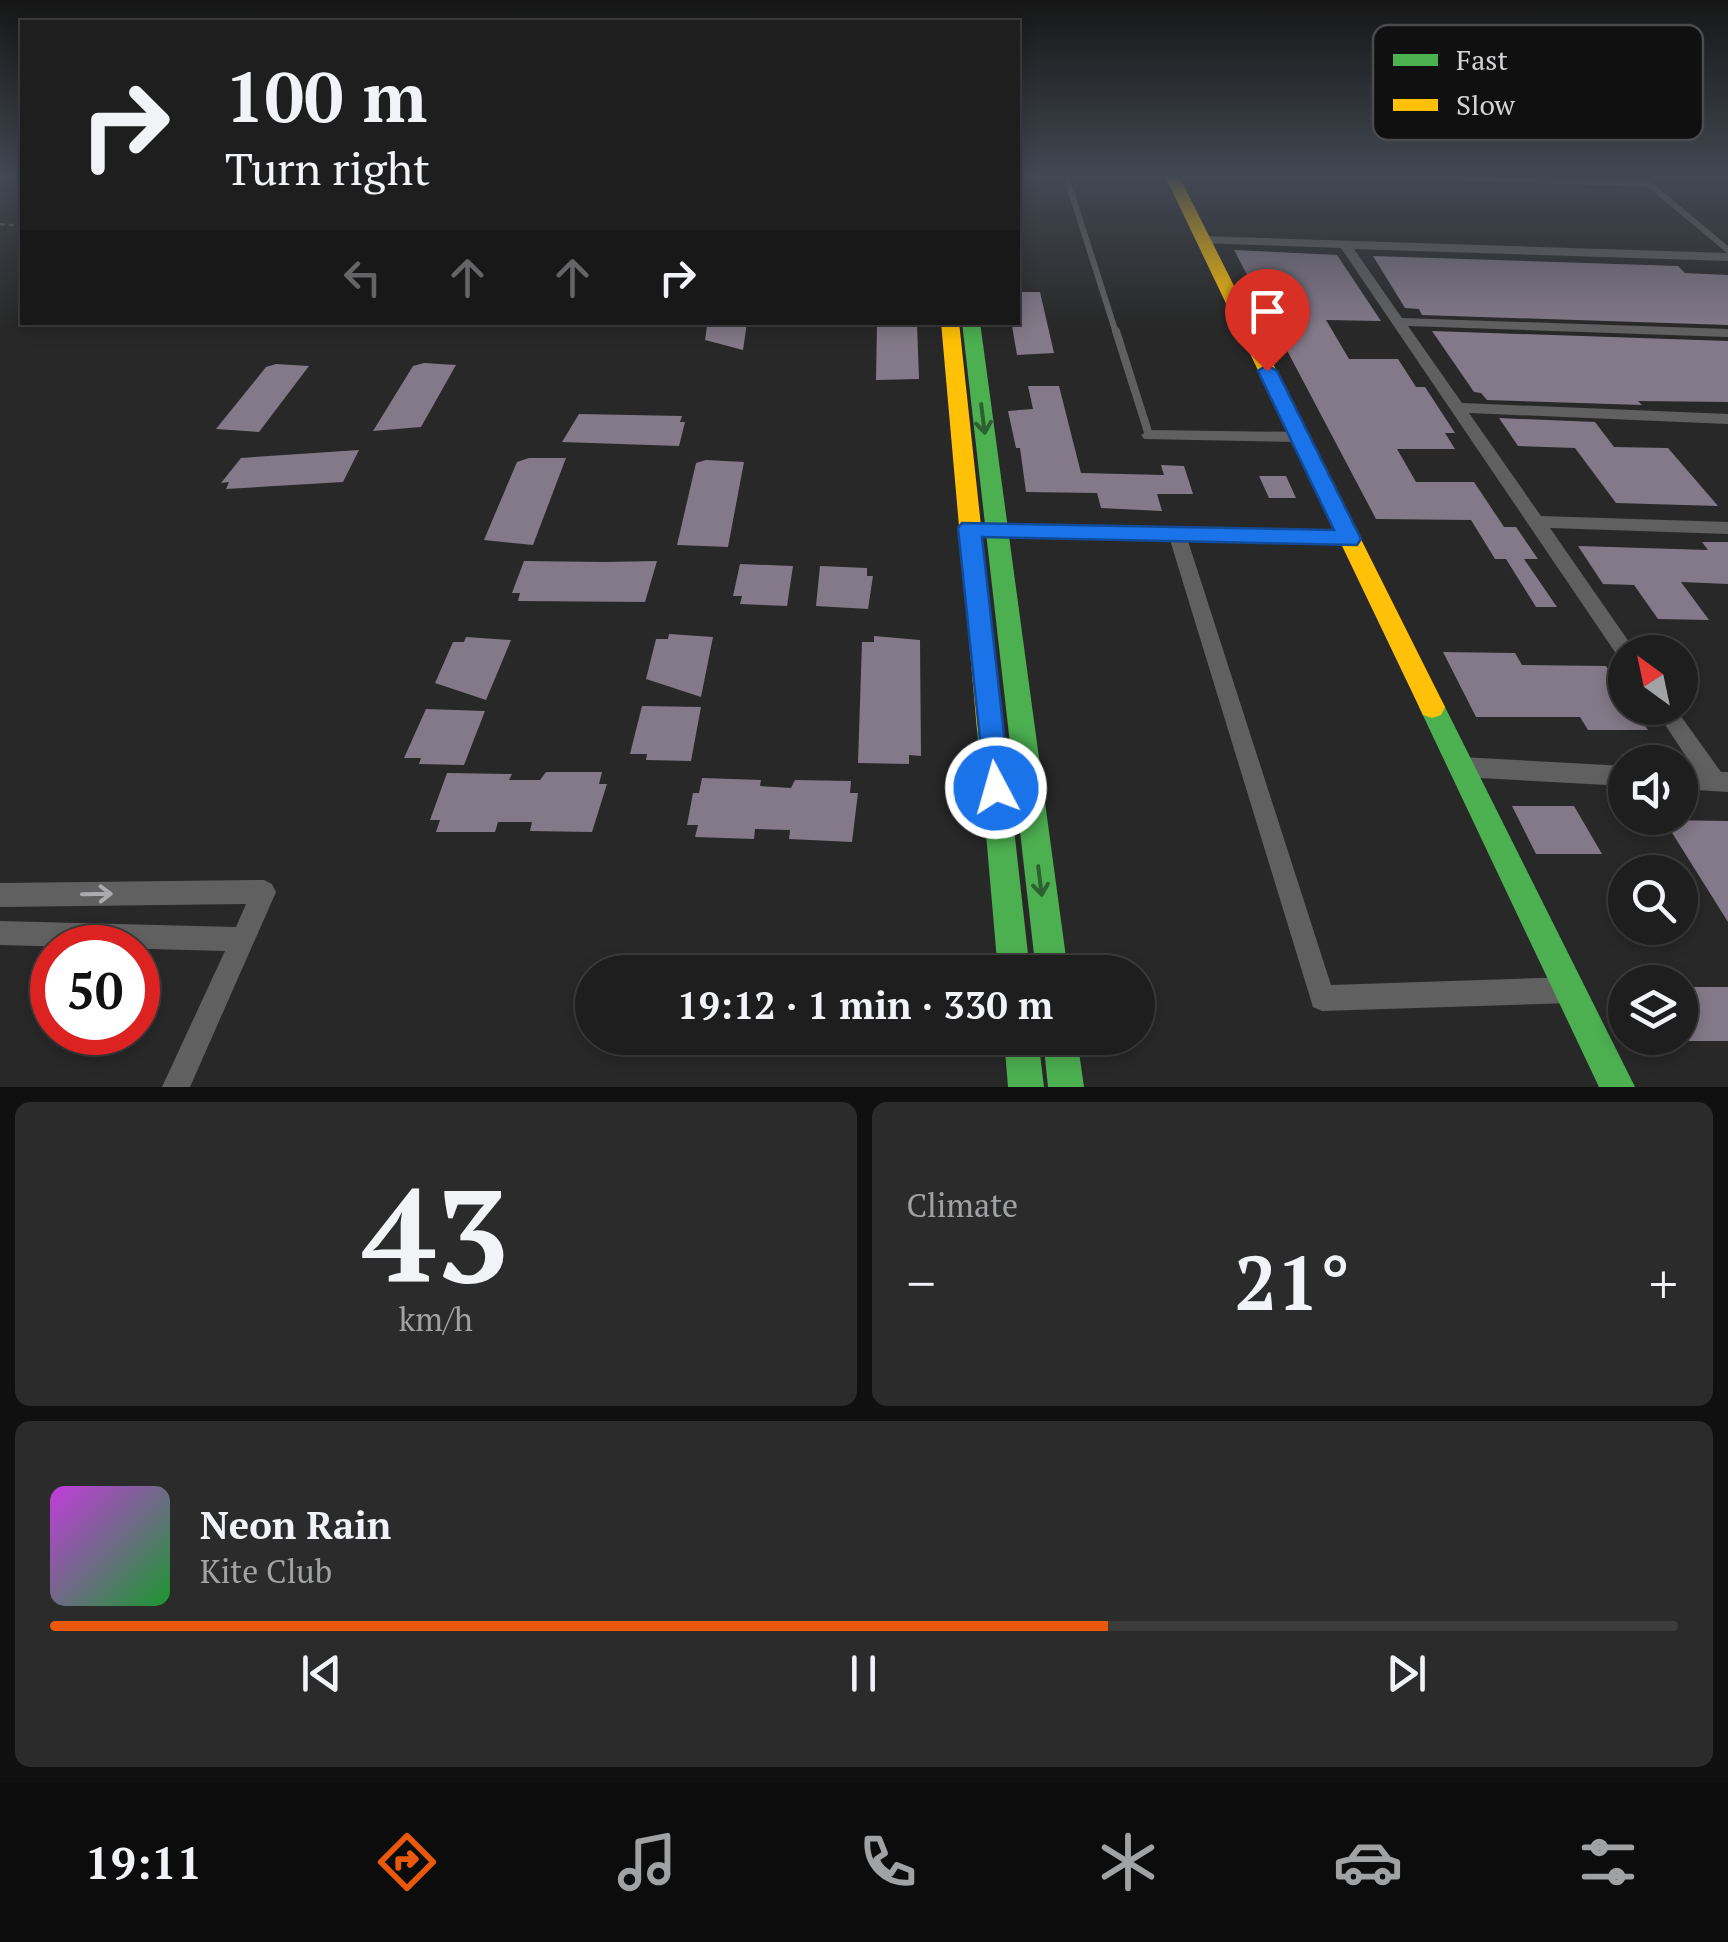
<!DOCTYPE html>
<html lang="en">
<head>
<meta charset="utf-8">
<style>
  :root { --surface:#1e1e1e; --page:#2b2b2b; --text:#f1f3f6; --muted:#a1a2a4; --line:#3c3c3c; --accent:#ea580c }
  body { margin:0; font-family:"PT Serif",serif; background:var(--page); color:var(--text); height:100vh; display:flex; flex-direction:column; font-size:38px; white-space:nowrap }
  * { box-sizing:border-box; margin:0 }
  p { font-size:32px; color:var(--muted) }
  .icon { flex:none; width:55px; height:55px; fill:none; stroke:currentColor; stroke-width:2; stroke-linecap:round; stroke-linejoin:round }
  .map { position:relative; height:1087px; overflow:hidden }
  .details { display:flex; flex-direction:column; gap:15px; padding:15px; background:#101010; flex:1 }
  .details>* { flex:none }
  .banner { position:absolute; left:20px; top:20px; width:1000px; height:305px; border-radius:0px; box-shadow:0 5px 15px #0003,0 0 0 2px var(--line); background:#1e1e1e; color:var(--text); overflow:hidden }
  .needle { width:65px; rotate:327deg }
  .tools { position:absolute; left:1608px; top:635px; display:grid; gap:20px }
  .tools a { display:grid; place-items:center; width:90px; height:90px; border-radius:50%; background:var(--surface); box-shadow:0 5px 15px #0003,0 0 0 2px var(--line); font-size:50px }
  .speed { position:absolute; left:30px; top:925px; display:flex; gap:20px; font-size:50px; font-weight:700; text-align:center }
  .speed>* { display:grid; place-content:center; width:130px; height:130px; border-radius:50%; background:var(--surface); box-shadow:0 5px 15px #0003,0 0 0 2px var(--line); line-height:1 }
  .speed .limit { border:15px solid #d22; background:#fff; color:#111 }
  .pin { position:absolute; display:grid; place-items:center; width:85px; height:85px; color:#fff; margin:-102px -42px; border-radius:50% 50% 50% 0; rotate:-45deg; box-shadow:0 0 10px #0007 }
  .pin .icon { rotate:45deg }
  .me { position:absolute; width:110px; margin:-55px; rotate:354deg; stroke-linejoin:round; filter:drop-shadow(0 0 8px #0008) }
  .turn { display:flex; align-items:center; gap:35px; height:210px; padding:0 40px; font-size:45px }
  .turn .icon { width:130px; height:130px; stroke-width:2.5 }
  .turn b { display:block; font-size:70px; line-height:85px }
  .lanes { display:flex; align-items:center; height:95px; padding:0 40px; background:#0003; justify-content:center; gap:50px; direction:ltr }
  .lanes .off { opacity:.35 }
  .big { font-size:75px; font-weight:700; line-height:1.1 }
  .details .tile { flex:1; display:flex; flex-direction:column; justify-content:center; gap:15px; min-width:0; padding:0 35px; border-radius:15px; background:var(--page) }
  .details .dial { align-items:center; gap:0 }
  .dial b { font-size:130px; line-height:1 }
  .song { display:flex; align-items:center; gap:30px }
  .cover { width:120px; height:120px; border-radius:15px; background:linear-gradient(135deg,hsl(290 70% 55%),hsl(130 70% 35%)) }
  .played { height:10px; border-radius:5px; background:linear-gradient(90deg,var(--accent) 65%,var(--line) 65%) }
  .keys { display:flex; justify-content:space-around; direction:ltr }
  .heat { display:flex; justify-content:space-between; align-items:center; font-size:55px; direction:ltr }
  .details .tiles { flex:1; display:grid; gap:15px; grid-template-columns:1fr 1fr }
  .tile:last-child { grid-column:span 2 }
  .trip { position:absolute; left:575px; top:955px; width:580px; height:100px; border-radius:50px; background:var(--surface); box-shadow:0 5px 15px #0003,0 0 0 2px var(--line); font-weight:700; line-height:100px; text-align:center }
  .tab-bar { display:flex; height:160px; justify-content:space-around; align-items:center; background:#0c0c0c; color:var(--muted) }
  .tab-bar .icon { width:70px; height:70px }
  .tab-bar .on { color:var(--accent) }
  .tab-bar b { font-size:45px; color:var(--text) }
  .map>svg:first-child { display:block }
  .building { fill:#837988 }
  .lines { fill:none; stroke-linecap:round; stroke-linejoin:round }
  .path { stroke:#5e5e5f; stroke-width:2.5; stroke-dasharray:5 4; stroke-linecap:butt }
  .lane-far1 { stroke:#606061; stroke-width:6 }
  .lane { stroke:#606061; stroke-width:8 }
  .street { fill:#606061; fill-rule:evenodd }
  .fast { fill:#4caf50; fill-rule:evenodd }
  .slow { fill:#ffc107; fill-rule:evenodd }
  .oneway { stroke:#2e6030 }
  .oneway2 { stroke:#abaaac }
  .route { fill:#1a73e8; stroke:#114b97; stroke-width:2.5 }
  .key { fill:#111011; stroke:#4b4a4c; stroke-width:2.5 }
  .key-label { font-size:28px; fill:#d3d2d4 }
</style>
</head>
<body>
<div class="map">
<svg width="1728" height="1087" viewBox="0 0 1728 1087">
  <rect width="100%" height="100%" fill="#282828"/>
  <path class="building" d="M1234,250l103,5 44,66 -55,-1 23,39h49l18,28h9l30,46h-10l10,16h-58l19,33h58l30,45h12l22,32h-14l33,48h-21l-30,-48h-11l-24,-39 -95,-1z
    M1373,256l305,10 7,7 43,2v50l-306,-10 -3,-6 -14,-1z
    M1018,292h22l14,61 -37,2 -5,-29h6z
    M715,322l32,1 -4,27 -38,-10 2,-14z
    M917,323l2,56 -43,1 1,-56z
    M1432,331l296,10v61l-90,-1 4,4 -155,-5 -6,-7 -7,-1z
    M424,363l32,2 -35,62 -48,4 40,-65z
    M276,364l33,2 -50,66 -43,-3 50,-62z
    M1028,386h31l22,87 83,2 -3,-10 23,1 9,28h-36l5,17 -61,-3 -4,-15 -71,-1 -6,-44h-4l-8,-37 25,-2z
    M579,414l103,2 -2,6h5l-6,24 -117,-4z
    M1499,418l96,4 19,25 54,1 50,58 -102,-3 -41,-55 -57,-2z
    M359,450l-16,32 -117,7 3,-7 -8,1 20,-25z
    M529,458h37l-33,87 -49,-5 33,-78z
    M706,460l38,2 -16,85 -51,-2 19,-82z
    M1259,476h27l10,22h-27z
    M1702,542h26v42l-47,-2 28,38 -51,-1 -24,-34 -31,-1 -25,-38 130,4z
    M524,561l80,1 53,-1 -12,41 -127,-1 2,-8h-8z
    M740,564l53,2 -6,40 -47,-2 2,-8h-9z
    M820,566l47,2v8h6l-5,33 -52,-3z
    M669,634l44,3 -12,60 -55,-18 10,-40h12z
    M874,636l46,4 1,116 -12,-1v9l-51,-1 4,-121h12z
    M466,637l45,3 -25,60 -51,-17 18,-41h11z
    M1443,652l72,1 7,12 84,1 19,29v13h8l15,22h-60l-8,-13h-104z
    M642,706l59,1 -10,54 -45,-1 1,-6h-17z
    M426,709l59,2 -21,54 -45,-1 2,-6h-17z
    M546,772h56l-3,12h8l-15,48 -62,-1 2,-9h-34l-3,10h-59l4,-12h-10l17,-47 65,1 -3,6h31z
    M702,778l59,2 -1,6 31,2 4,-8 56,1 -1,12h8l-6,49 -63,-3 1,-9 -35,-1 -1,10 -59,-2 3,-12h-11l6,-32h6z
    M1512,806h62l28,48h-66z
    M1664,820l64,1v101z
    M1680,987h48v54h-48z"/>
  <g class="lines">
    <path class="path" d="M0,224l22,2"/>
    <path class="lane-far1" d="M1066,176l50,157
      M1414,176l235,8 79,66"/>
    <path class="lane" d="M1116,331l33,104"/>
    <path class="street" d="M1203,236l525,17v8l-374,-12 48,69 326,11v8l-320,-11 54,77 266,11v10l-259,-11 72,103 187,6v12l-178,-6 86,124h-11v7l-6,-1 -278,-410 -142,-5v-6z
      M1149,430l150,2 8,5 -8,5 -155,-3 -3,-4z
      M985,523l370,12 3,4 -9,6 -161,-4 143,444 239,-8 9,4 4,9 -4,9 -9,4 -248,8 -9,-4 -143,-467 -185,-5 -9,-6z
      M1654,708h21l46,64h7v20l-48,-3v-20l15,1z
      M1461,757l164,9v20l-164,-9 -8,-3 -3,-7 3,-7z
      M264,880l8,4 4,8 -86,195h-28l63,-136 -225,-6v-24l236,6 10,-23 -246,3v-24z"/>
    <path class="fast" d="M962,322h18l88,650h-32z
      M1432,696l9,3 194,388h-36l-180,-380 4,-8z
      M990,718l9,4 4,8 27,242h-32l-21,-242 4,-8z
      M1004,1038h34l6,49h-36z
      M1043,1038h34l7,49h-36z"/>
    <path class="slow" d="M1165,176h14l266,531 -4,8 -9,3 -9,-3z
      M941,322h18l44,408 -4,8 -9,4 -9,-4 -4,-8z"/>
  </g>
  <defs><path id="oneway-shaft" d="M-6 0H5M1.5-3L5.5 0L1.5 3" fill="none" stroke-width="1.6" stroke-linecap="round" stroke-linejoin="round" transform="scale(2.5)"/></defs>
  <g class="oneway">
    <use href="#oneway-shaft" transform="translate(983 419) rotate(83)"/>
    <use href="#oneway-shaft" transform="translate(1040 881) rotate(83)"/>
  </g>
  <use class="oneway2" href="#oneway-shaft" transform="translate(97 894) rotate(-1)"/>
  <linearGradient id="sky" x2="0" y2="1"><stop stop-color="#161616"/><stop offset="0.54" stop-color="#424853"/><stop offset="1" stop-color="#424853" stop-opacity="0"/></linearGradient>
  <rect width="1728" height="328" fill="url(#sky)"/>
  <path class="route" d="M1267,365l10,6 84,168 -4,6 -375,-8 28,251 -4,9 -10,3 -10,-3 -28,-269 4,-5 372,7 -76,-159z"/>
  <rect x="1373" y="25" width="330" height="115" rx="15" class="key"/>
  <rect x="1393" y="54" width="45" height="12" fill="#4caf50"/>
  <rect x="1393" y="99" width="45" height="12" fill="#ffc107"/>
  <g class="key-label">
    <text x="1456" y="70">Fast</text>
    <text x="1456" y="115">Slow</text>
  </g>
</svg>
<div class="tools">
<a><svg class="needle" viewBox="-14 -14 28 28"><path d="M0-13l5 13h-10z" fill="#e53935"/><path d="M0 13l5-13h-10z" fill="#a1a2a4"/></svg></a>
<a><svg class="icon" aria-label="sound" viewBox="0 0 24 24"><path d="M4 9h4l5-4v14l-5-4H4zM17 9q2 3 0 6"/></svg></a>
<a><svg class="icon" aria-label="search" viewBox="0 0 24 24"><circle cx="10" cy="10" r="6"/><path d="M15 15l6 6"/></svg></a>
<a><svg class="icon" aria-label="layers" viewBox="0 0 24 24"><path d="M12 4l9 5-9 5-9-5zM3 14l9 5 9-5"/></svg></a>
</div>
<div class="speed"><div class="limit">50</div></div>
<div class="pin" style="left:1267px;top:371px;background:#d93025"><svg class="icon" aria-label="arrive" viewBox="0 0 24 24"><path d="M6 21V4h12l-3 4 3 4H6"/></svg></div>
<svg class="me" style="left:996px;top:788px" viewBox="-20 -20 40 40"><circle r="17" fill="#1a73e8" stroke="#fff" stroke-width="3"/><path d="M0-11L8 9 0 5-8 9z" fill="#fff"/></svg>
<div class="trip">19:12 · 1 min · 330 m</div>
<div class="banner">
<div class="turn"><svg class="icon" aria-label="right" viewBox="0 0 24 24"><path d="M7 20v-9h11M14 6l5 5-5 5"/></svg><div><b>100 m</b>Turn right</div></div>
<div class="lanes"><svg class="icon off" aria-label="left" viewBox="0 0 24 24"><path d="M17 20v-9H6M10 6l-5 5 5 5"/></svg><svg class="icon off" aria-label="ahead" viewBox="0 0 24 24"><path d="M12 20V5M6 11l6-6 6 6"/></svg><svg class="icon off" aria-label="ahead" viewBox="0 0 24 24"><path d="M12 20V5M6 11l6-6 6 6"/></svg><svg class="icon" aria-label="right" viewBox="0 0 24 24"><path d="M7 20v-9h11M14 6l5 5-5 5"/></svg></div>
</div>
</div>
<section class="details">
<div class="tiles">
<div class="tile dial"><b>43</b><p>km/h</p></div>
<div class="tile"><p>Climate</p>
<div class="heat"><a>−</a><b class="big">21°</b><a>+</a></div>
</div>
<div class="tile">
<div class="song"><i class="cover"></i><div><b>Neon Rain</b><p>Kite Club</p></div></div>
<div class="played"></div>
<div class="keys"><svg class="icon" aria-label="previous" viewBox="0 0 24 24"><path d="M18 5L8 12l10 7zM5 5v14"/></svg><svg class="icon" aria-label="pause" viewBox="0 0 24 24"><path d="M8 5v14M16 5v14"/></svg><svg class="icon" aria-label="next" viewBox="0 0 24 24"><path d="M6 5l10 7-10 7zM19 5v14"/></svg></div>
</div>
</div>
</section>
<nav class="tab-bar">
<b>19:11</b>
<svg class="icon on" aria-label="directions" viewBox="0 0 24 24"><path d="M12 3l9 9-9 9-9-9zM9 14v-3h6M13 9l2 2-2 2"/></svg>
<svg class="icon" aria-label="music" viewBox="0 0 24 24"><path d="M9 18V5l10-2v13"/><circle cx="6" cy="18" r="3"/><circle cx="16" cy="16" r="3"/></svg>
<svg class="icon" aria-label="phone" viewBox="0 0 24 24"><path d="M5 4h4l2 5-3 2q2 4 5 5l2-3 5 2v4C11 20 4 13 5 4z"/></svg>
<svg class="icon" aria-label="climate" viewBox="0 0 24 24"><path d="M12 3v18M4 7l16 10M4 17L20 7"/></svg>
<svg class="icon" aria-label="car" viewBox="0 0 24 24"><path d="M5 17H2v-5l4-1 3-4h7l3 4 3 1v5h-3M9 17h6M6 11h13"/><circle cx="7" cy="17" r="2"/><circle cx="17" cy="17" r="2"/></svg>
<svg class="icon" aria-label="filters" viewBox="0 0 24 24"><path d="M4 7h16M4 17h16"/><circle cx="9" cy="7" r="2"/><circle cx="15" cy="17" r="2"/></svg>
</nav>
</body>
</html>
